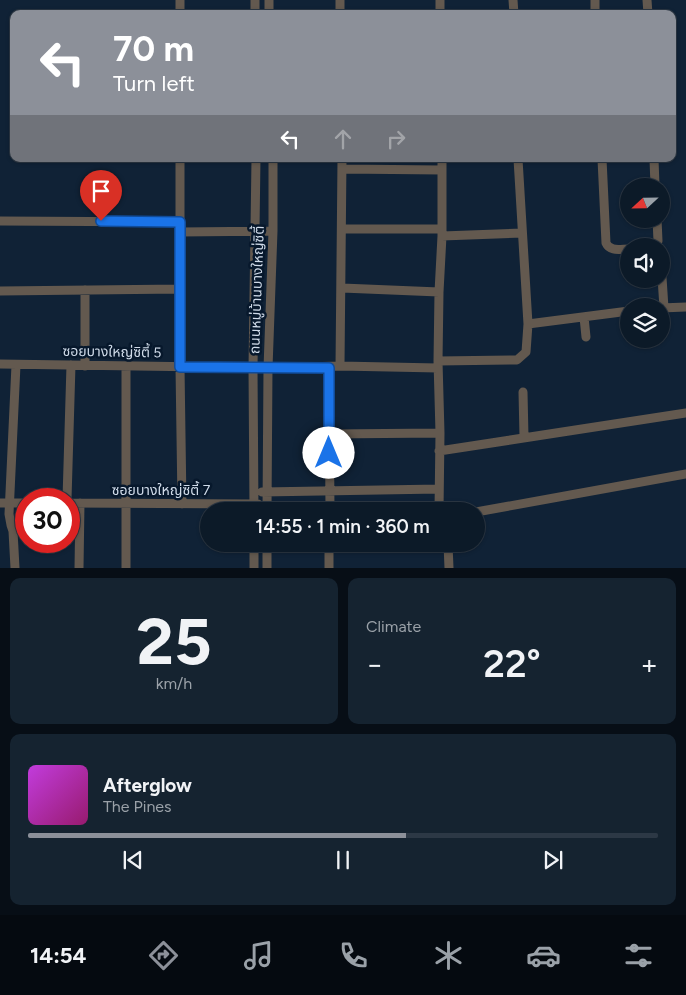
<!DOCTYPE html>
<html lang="en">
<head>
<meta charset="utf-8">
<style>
  :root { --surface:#0c1a28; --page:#152330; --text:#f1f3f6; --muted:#9aa1a8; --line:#2c3845; --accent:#8c9099 }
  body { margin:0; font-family:Figtree,"Noto Sans Thai",sans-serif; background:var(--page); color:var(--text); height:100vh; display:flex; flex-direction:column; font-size:19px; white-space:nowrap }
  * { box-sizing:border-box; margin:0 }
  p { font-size:16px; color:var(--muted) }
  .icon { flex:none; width:28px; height:28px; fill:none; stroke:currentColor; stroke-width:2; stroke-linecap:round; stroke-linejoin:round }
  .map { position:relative; height:568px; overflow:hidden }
  .sheet { display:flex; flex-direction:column; gap:10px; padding:10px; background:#070e16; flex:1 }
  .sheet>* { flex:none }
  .hud { position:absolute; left:10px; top:10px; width:666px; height:152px; border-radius:10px; box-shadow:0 1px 4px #0004,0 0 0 1px var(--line); background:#8c9099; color:#fff; overflow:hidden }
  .needle { width:32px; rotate:248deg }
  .tools { position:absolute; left:620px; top:178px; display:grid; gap:10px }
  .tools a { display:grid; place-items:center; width:50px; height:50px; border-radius:50%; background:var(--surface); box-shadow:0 1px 4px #0004,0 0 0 1px var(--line); font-size:25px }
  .speed { position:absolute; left:15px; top:488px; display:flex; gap:10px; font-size:25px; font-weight:700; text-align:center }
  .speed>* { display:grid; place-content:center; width:65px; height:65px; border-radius:50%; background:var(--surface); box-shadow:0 1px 4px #0004,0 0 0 1px var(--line); line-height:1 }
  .speed .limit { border:8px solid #d22; background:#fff; color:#111 }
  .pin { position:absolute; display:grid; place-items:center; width:42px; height:42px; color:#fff; margin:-51px -21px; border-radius:50% 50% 50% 0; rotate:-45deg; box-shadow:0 0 5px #0007 }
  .pin .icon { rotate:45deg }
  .me { position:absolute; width:55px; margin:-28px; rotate:0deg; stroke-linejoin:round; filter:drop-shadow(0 0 4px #0008) }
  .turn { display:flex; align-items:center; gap:18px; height:105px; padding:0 20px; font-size:22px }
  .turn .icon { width:65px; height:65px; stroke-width:2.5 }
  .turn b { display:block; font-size:35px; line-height:42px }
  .lanes { display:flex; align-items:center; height:48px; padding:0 20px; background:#0003; justify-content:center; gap:25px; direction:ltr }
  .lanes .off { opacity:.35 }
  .big { font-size:38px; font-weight:600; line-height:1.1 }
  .sheet .card { flex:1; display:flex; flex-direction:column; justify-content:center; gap:8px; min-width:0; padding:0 18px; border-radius:10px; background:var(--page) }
  .sheet .dial { align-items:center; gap:0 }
  .dial b { font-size:65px; line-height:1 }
  .song { display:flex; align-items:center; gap:15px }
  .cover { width:60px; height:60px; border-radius:8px; background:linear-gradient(135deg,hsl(290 70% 55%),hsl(320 70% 35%)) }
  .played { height:5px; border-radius:2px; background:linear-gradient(90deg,var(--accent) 60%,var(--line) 60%) }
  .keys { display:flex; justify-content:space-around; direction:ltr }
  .heat { display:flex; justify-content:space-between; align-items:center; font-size:28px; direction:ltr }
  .sheet .tiles { flex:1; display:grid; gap:10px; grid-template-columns:1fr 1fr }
  .card:last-child { grid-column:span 2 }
  .trip { position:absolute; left:200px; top:502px; width:285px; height:50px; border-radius:25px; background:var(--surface); box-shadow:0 1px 4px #0004,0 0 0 1px var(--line); font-weight:600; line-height:50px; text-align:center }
  .tabs { display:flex; height:80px; justify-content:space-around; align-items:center; background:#050a10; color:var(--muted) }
  .tabs .icon { width:35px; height:35px }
  .tabs .selected { color:var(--accent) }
  .tabs b { font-size:22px; color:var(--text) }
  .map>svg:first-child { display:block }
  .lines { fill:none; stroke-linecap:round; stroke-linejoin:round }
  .minor { stroke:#63594f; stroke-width:9 }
  .route-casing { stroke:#114b97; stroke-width:12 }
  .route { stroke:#1a73e8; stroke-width:9 }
  .labels { text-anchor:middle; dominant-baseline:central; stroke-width:5; stroke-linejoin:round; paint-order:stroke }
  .street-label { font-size:14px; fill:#d0dbe9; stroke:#07182c }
</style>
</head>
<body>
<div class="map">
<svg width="686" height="568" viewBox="0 0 686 568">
  <rect width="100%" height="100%" fill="#102236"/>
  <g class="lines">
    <path class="minor" d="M180,0v14
      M255,0v14
      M269,0v14
      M340,0v14
      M440,0v14
      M513,0l1,14
      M595,0v14
      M647,0l1,14
      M180,159v208l2,137
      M602,159l4,84c4,9 14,6 23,6
      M654,159l1,27
      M342,169l100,1
      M0,221l180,1
      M342,229h100
      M180,232l93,-1
      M442,236l80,-3
      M655,246l3,-5 -1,-22
      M661,262l3,46
      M342,288l97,4
      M0,291l180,-2
      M661,308l25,-1
      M584,317l2,20
      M528,324l101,-13
      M438,361l79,-1 9,-8 2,-28 -10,-165
      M0,364l268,4 72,-2 98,2
      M85,366v-76
      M340,366l2,-207
      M329,368l1,143
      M523,392l1,45
      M329,434l111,-1
      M439,451l247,-38
      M262,492l177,-3
      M67,499l4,-134
      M0,503h26
      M69,503l189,1
      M254,511l-1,-143 3,-209
      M267,511l1,-143 5,-137v-72
      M439,511l1,-78 -2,-72 1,-69 3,-56v-77
      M476,512l210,-38
      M254,544v24
      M329,544v24
      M448,544l1,24
      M329,545l89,1 15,-1 3,-1
      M15,568l-2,-37 -2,-6 -2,-11 7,-149
      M79,568l1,-65
      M126,568v-202
      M267,568v-24"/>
  </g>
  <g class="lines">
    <g class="route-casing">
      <path id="route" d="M101,221l79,1v145l149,1v85"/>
    </g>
    <use href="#route" class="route"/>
  </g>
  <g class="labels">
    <g class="street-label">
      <text transform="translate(257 290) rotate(-88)">ถนนหมู่บ้านบางใหญ่ซิตี้</text>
      <text transform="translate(112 352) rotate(1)">ซอยบางใหญ่ซิตี้ 5</text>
      <text x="161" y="490">ซอยบางใหญ่ซิตี้ 7</text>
    </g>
  </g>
</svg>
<div class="tools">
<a><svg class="needle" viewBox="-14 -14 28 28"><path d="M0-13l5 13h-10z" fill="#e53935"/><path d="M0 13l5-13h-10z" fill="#9aa1a8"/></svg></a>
<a><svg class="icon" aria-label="sound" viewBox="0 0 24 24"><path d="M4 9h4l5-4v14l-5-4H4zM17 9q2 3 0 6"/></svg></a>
<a><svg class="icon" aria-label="layers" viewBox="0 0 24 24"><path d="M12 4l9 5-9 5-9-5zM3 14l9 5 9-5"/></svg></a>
</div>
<div class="speed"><div class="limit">30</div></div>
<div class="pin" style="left:101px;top:221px;background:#d93025"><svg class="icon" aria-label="arrive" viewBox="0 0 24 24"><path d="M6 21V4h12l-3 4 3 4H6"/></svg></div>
<svg class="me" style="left:329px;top:453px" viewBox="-20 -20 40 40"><circle r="19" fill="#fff"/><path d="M0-13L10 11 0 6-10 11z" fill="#1a73e8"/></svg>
<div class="trip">14:55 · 1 min · 360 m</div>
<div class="hud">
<div class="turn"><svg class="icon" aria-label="left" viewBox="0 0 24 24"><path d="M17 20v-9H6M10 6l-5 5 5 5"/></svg><div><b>70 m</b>Turn left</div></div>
<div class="lanes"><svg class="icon" aria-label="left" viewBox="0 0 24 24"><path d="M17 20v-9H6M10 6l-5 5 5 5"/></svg><svg class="icon off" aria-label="ahead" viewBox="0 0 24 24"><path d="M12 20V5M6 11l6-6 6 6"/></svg><svg class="icon off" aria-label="right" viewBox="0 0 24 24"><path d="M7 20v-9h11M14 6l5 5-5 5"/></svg></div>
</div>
</div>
<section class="sheet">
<div class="tiles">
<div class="card dial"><b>25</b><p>km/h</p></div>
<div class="card"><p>Climate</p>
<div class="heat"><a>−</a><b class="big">22°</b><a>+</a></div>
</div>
<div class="card">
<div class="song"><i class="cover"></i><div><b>Afterglow</b><p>The Pines</p></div></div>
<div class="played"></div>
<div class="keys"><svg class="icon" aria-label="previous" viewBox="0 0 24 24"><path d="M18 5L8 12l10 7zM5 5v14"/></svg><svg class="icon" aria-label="pause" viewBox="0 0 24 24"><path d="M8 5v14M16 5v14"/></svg><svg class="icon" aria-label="next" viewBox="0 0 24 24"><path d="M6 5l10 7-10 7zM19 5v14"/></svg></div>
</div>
</div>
</section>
<nav class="tabs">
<b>14:54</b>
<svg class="icon selected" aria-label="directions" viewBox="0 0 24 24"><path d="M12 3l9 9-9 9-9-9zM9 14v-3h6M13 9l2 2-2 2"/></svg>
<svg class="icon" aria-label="music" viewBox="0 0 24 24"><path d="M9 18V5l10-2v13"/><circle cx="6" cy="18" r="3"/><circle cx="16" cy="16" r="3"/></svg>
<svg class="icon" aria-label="phone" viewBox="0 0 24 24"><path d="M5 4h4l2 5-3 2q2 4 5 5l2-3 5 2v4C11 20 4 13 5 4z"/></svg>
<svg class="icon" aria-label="climate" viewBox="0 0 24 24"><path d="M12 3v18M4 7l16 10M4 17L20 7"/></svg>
<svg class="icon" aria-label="car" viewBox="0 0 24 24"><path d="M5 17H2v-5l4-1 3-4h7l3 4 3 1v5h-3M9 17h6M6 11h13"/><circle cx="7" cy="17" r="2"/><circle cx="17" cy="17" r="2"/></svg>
<svg class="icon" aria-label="filters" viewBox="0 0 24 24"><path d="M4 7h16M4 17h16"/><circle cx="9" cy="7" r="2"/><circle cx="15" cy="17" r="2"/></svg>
</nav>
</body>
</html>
